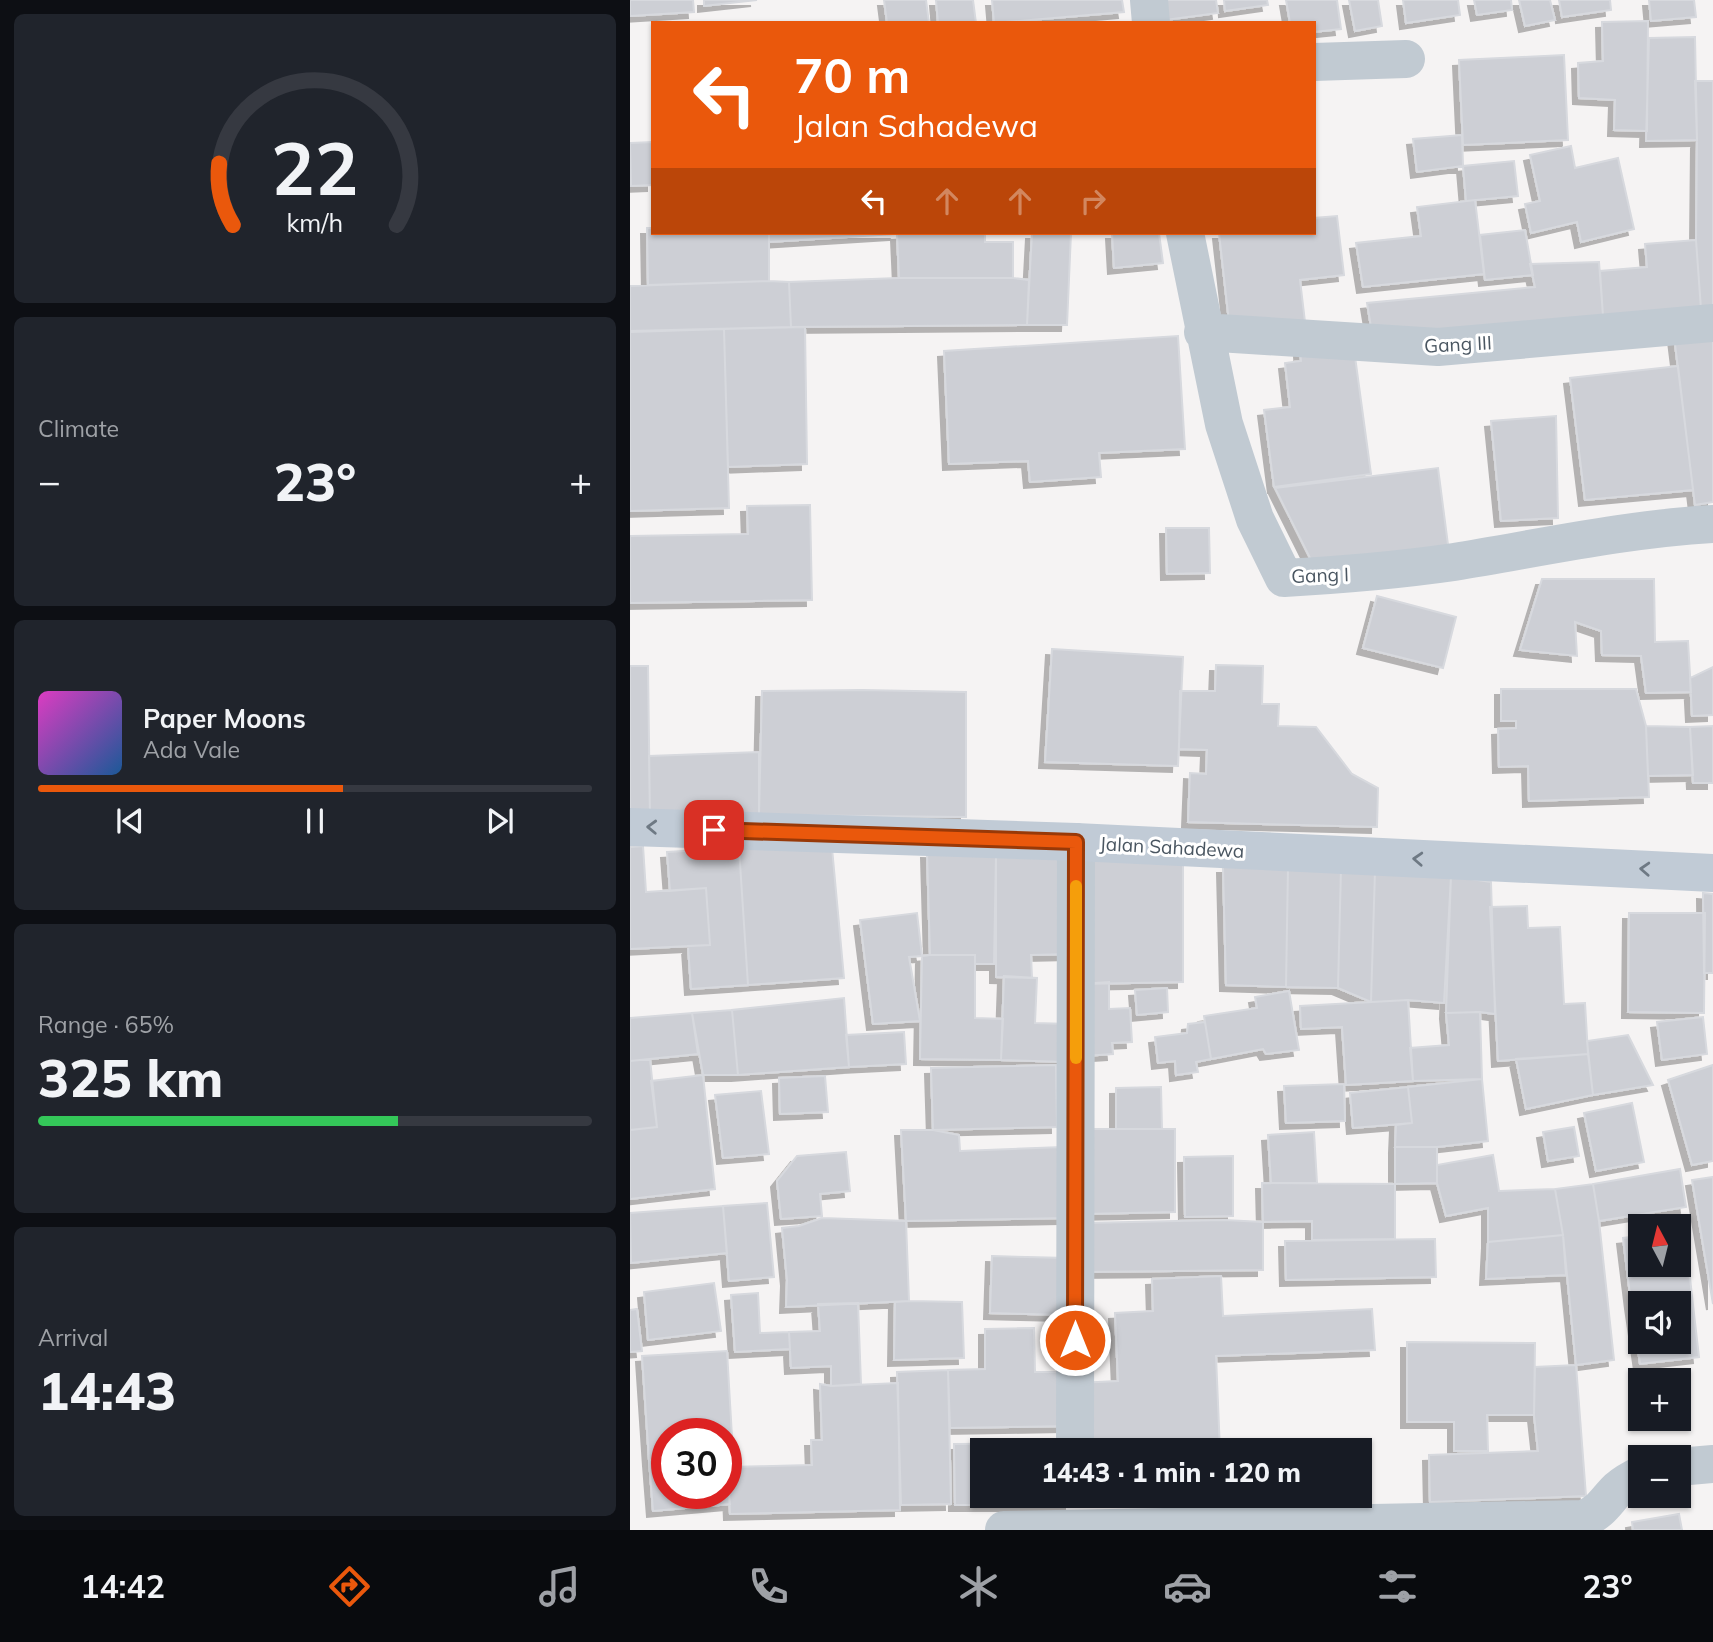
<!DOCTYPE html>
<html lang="en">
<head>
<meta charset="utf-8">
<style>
  :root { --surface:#171b24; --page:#20242c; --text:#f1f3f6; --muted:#9ea1a6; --line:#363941; --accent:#ea580c }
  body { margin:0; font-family:Mulish,sans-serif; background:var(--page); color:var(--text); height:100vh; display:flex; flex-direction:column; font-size:26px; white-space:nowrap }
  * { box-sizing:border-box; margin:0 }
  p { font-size:23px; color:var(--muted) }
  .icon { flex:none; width:38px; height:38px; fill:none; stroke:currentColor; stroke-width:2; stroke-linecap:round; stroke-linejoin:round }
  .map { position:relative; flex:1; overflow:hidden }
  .details { display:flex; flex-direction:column; gap:14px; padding:14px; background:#0d0f14; width:630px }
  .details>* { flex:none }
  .hud { position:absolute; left:21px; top:21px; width:665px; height:214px; border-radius:0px; box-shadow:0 2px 5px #0004; background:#ea580c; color:#fff; overflow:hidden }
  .needle { width:46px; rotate:353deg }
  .controls { position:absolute; left:998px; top:1214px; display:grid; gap:14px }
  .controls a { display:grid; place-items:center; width:63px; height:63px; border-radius:0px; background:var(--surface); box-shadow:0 2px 5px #0004; font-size:35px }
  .speed { position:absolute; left:21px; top:1418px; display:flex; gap:14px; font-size:35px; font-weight:700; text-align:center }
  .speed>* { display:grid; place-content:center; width:91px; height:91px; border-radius:50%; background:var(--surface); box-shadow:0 2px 5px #0004; line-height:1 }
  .speed .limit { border:10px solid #d22; background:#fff; color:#111 }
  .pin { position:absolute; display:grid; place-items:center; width:60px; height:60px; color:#fff; margin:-30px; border-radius:14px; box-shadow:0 4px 10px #0006 }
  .me { position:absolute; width:77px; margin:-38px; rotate:0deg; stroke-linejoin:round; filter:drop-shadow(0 0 5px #0008) }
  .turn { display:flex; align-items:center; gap:24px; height:147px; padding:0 28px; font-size:32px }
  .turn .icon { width:91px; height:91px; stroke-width:2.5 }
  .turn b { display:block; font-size:49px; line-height:60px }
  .lanes { display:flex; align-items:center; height:66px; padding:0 28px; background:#0003; justify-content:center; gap:35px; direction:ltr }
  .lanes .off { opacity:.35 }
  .big { font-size:52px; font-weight:800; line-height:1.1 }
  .details .tile { flex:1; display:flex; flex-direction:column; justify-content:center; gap:10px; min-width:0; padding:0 24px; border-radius:10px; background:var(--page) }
  .details .dial { align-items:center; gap:0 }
  .dial svg { height:182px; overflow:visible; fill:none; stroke:var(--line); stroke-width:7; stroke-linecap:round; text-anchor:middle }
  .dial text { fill:var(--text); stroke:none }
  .song { display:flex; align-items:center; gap:21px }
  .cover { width:84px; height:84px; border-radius:10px; background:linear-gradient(135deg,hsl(310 70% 55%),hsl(210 70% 35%)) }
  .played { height:7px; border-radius:4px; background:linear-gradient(90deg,var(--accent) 55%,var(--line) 55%) }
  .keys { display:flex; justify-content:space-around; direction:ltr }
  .heat { display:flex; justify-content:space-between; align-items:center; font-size:38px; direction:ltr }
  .charge { height:10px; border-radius:5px; background:linear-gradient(90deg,#34c759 65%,var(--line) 0) }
  .trip { position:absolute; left:340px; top:1438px; width:402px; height:70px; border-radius:0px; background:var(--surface); box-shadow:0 2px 5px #0004; font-weight:800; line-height:70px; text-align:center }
  .menu { display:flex; height:112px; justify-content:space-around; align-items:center; background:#090b0e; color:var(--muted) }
  .menu .icon { width:49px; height:49px }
  .menu .current { color:var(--accent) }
  .menu b { font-size:32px; color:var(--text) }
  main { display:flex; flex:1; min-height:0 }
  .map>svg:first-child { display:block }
  .building { fill:#cdcfd5; stroke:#d7d9de; stroke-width:2; fill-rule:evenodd; filter:url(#shadow) }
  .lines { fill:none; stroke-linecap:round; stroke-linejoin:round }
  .street { stroke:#c1cad2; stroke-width:38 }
  .secondary { stroke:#c1cbd6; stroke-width:38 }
  .oneway { stroke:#6e7984 }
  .route-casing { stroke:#983908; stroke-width:18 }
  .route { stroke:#ea580c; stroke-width:12 }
  .slow { stroke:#f59e0b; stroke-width:12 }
  .labels { text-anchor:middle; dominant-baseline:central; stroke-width:6; stroke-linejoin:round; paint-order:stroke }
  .street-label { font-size:19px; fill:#4a5661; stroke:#fff }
</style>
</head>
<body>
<main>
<section class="details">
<div class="tile dial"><svg viewBox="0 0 100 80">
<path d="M14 69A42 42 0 1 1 86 69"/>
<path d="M14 69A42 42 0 0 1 8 42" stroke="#ea580c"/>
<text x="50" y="56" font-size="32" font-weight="700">22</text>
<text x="50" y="72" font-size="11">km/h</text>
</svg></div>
<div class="tile"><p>Climate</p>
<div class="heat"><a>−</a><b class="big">23°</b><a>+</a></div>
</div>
<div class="tile">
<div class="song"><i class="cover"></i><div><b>Paper Moons</b><p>Ada Vale</p></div></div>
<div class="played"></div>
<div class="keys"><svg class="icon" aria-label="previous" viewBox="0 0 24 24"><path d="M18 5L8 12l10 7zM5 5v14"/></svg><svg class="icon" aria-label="pause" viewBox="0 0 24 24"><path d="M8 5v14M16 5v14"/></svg><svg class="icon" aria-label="next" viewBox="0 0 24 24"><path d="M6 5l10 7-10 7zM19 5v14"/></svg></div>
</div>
<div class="tile"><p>Range · 65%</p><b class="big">325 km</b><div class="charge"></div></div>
<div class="tile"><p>Arrival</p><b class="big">14:43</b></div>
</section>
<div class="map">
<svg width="1083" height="1530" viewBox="0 0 1083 1530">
  <defs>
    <filter id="shadow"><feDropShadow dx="-6" dy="6" stdDeviation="0" flood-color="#0004"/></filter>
  </defs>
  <rect width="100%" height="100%" fill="#f5f3f3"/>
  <path class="building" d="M0,0h63l1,12 -64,4z
    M74,0h53l-53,6z
    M254,0h42l3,23h-42z
    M306,0h37l3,23h-38z
    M362,0h130l2,12 -130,11z
    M533,0h53l2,13 -53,7z
    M594,0h43l1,5 -43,6z
    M656,0h51l4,29 -27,3v-9h-24z
    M719,0h29l4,26 -27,5z
    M773,0h55l2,15 -54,8z
    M844,0h37l1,10 -35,5z
    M889,0h31l5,20 -30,6z
    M929,0h51l1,10 -49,7z
    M1019,0h45l2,17 -45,4z
    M1018,21l-1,110 -33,-1 1,-30 -36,-2 -1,-35 25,-2 -1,-39z
    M1065,37l2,103 -51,1 3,-103z
    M934,55l4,85 -105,5 -4,-85z
    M1065,81h18v226l-12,2 -5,-69 1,-100z
    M832,135l1,31 -46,6 -4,-33z
    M23,142v43l-22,1 -1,-43z
    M941,146l4,22 43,-10 16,71 -53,13 -4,-20 -46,11 -6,-29 15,-3 -10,-46z
    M884,161l4,35 -52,5 -3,-35z
    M845,200l9,74 -121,13 -7,-44 65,-7 -4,-29z
    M707,216l7,59 -44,5 5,42 -75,9 -11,-98h95v-15z
    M17,228h6v5h116v48l-121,4z
    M895,230l8,45 -48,5 -5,-45z
    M139,233h127l1,1 -128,8z
    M285,233h70v9h28v36h-114l-2,-44z
    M402,233h39l-4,92h-40z
    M482,233h47l4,30 -49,5z
    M1066,240l5,69 -98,7 -3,-45 47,-4 -2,-23z
    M969,262l4,54 -230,23 -6,-36 168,-16 -5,-23z
    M269,278h114l16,2 -2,45 -236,2 -2,-45z
    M139,281l20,1 2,45 -161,4v-45z
    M1083,326v176l-18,3 -22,-177z
    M175,327l2,137 -79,3 -4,-138z
    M94,329l5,179 -99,3v-179z
    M548,336l7,113 -86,4 2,24 -71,5 -2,-21 -79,3 -5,-113z
    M723,342l18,132 -97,13 -10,-77 26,-3 -5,-44 16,-2 -1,-10z
    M1048,366l15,124 -108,10 -15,-122z
    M926,416l2,102 -57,3 -10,-100z
    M808,468l12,92 -132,14 -43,-86z
    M180,505l2,95 -182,3v-67l118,-2 -1,-28z
    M536,528h43l1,45 -43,1z
    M912,579h112l1,63 33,-1 3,51 -45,1 -5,-37 -39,-1 -1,-24 -26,-9 2,34 -57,-6z
    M747,596l79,21 -13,51 -80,-20z
    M422,649l131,8 -5,109 -133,-4z
    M586,665l47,1 -1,38h17l-1,22 38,1 36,47 26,14 -1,39 -189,-5 2,-49 16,1 1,-24 -28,-1 1,-58h35z
    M0,666h18l2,152h-20z
    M1083,667v48l-21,1 -2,-38z
    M871,689h135l10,37 3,71 -120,4 -1,-35 -29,1 -1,-38 18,-1v-7h-15z
    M232,690l104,2v125l-207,-2 3,-124z
    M1016,726l44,1 3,48 -45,1z
    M1083,726v57h-20l-3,-56z
    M129,752v63l-109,3 -1,-62z
    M13,846l3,46 60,-4 4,57 -80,4v-102z
    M109,848h93l12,130 -96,7z
    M109,848l9,137 -57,4 -3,-43 22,-1 -4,-57 -36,3 -3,-39z
    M297,852l69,2 -2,110h-19v-9h-45z
    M444,853v101l-43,1 1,23 -36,-1v-123z
    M457,856l96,6v120l-102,2z
    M593,867h65l-2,120 -60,-2z
    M658,867l53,1 -3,120 -52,-1z
    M711,868l34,3 -4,131 -33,-14z
    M745,871l76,5 -7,127 -36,-3 -37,2z
    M821,876l40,6 4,132 -15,-2 -34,1z
    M1073,893l10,1v79h-9z
    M897,906l1,22 32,-1 4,77 21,-1 3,51 -90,7 -8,-154z
    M287,913l5,43 -13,1 11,64 -47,3 -13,-104z
    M999,913h76l-1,100 -76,-1z
    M300,955h45v63l28,1 -2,41 -81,-1 2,-103z
    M374,976l33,2 -2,45 34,1 -1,38 -67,-2z
    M479,982v27l21,-1 2,34 -20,1 1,11 -29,2 -3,-72z
    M537,988l1,24 -31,3 -2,-25z
    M659,991l10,59 -33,4 -3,-5 -52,10 -7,-43 53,-8 -2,-11z
    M214,998l5,69 -111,8 -6,-65z
    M778,1000l5,81 -67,4 -4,-58 -41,2 -1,-23z
    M102,1010l6,65h-35l-11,-62z
    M850,1012l2,67 -69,2 -3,-33 39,-3 -3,-32z
    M62,1013l6,41 -68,7v-43z
    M1073,1017l4,37 -45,6 -5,-38z
    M575,1022l6,37 -15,3 2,10 -22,3 -1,-14 -17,2 -3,-26 32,-4 1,-9z
    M274,1032l2,32 -57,3 -3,-32z
    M998,1035l25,50 -60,10 -6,-54z
    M958,1054l5,41 -67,14 -10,-50z
    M20,1059l7,68 -27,3v-69z
    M426,1065l1,62 -124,3 -2,-62z
    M1083,1065v96l-21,4 -24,-85z
    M73,1075l12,114 -85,10v-69l27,-3 -6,-46z
    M195,1076l3,36 -48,2 -1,-36z
    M852,1079l6,62 -51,6h-42l1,-22 16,-2 -4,-36z
    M714,1084l1,37 -59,2 -2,-37z
    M531,1087l1,42h-46v-41z
    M778,1087l4,36 -59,5 -3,-35z
    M131,1091l8,63 -46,4 -8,-63z
    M1002,1103l12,59 -48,9 -12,-58z
    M944,1127l5,29 -31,5 -5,-29z
    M454,1129h91v83l-91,2z
    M271,1130h32l26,5 1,16 102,-4 3,71 -159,3z
    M684,1132l3,51h-46l-3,-48z
    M765,1147h42v36l-42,1z
    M216,1152l4,39 -30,3 2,22 -41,3 -4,-38 20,-25z
    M863,1155l6,36 56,-2 8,46 -75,7v-34l-42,8 -9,-33v-18z
    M603,1156v60l-48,1 -1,-60z
    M1050,1169l6,38 -87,14 -6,-37z
    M1083,1177v127l-21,-124z
    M632,1183l133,1v55l-83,1v-19l-49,1z
    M963,1184l6,37 15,139 -38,5 -13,-130 -8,-46z
    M137,1203l7,74 -45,4 -6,-75z
    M93,1206l4,47 -96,10 -1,-50z
    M192,1218l84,3 3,80 -123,6 1,-27 -5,-52 17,-2z
    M594,1220l39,2v48l-178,2v-49z
    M1055,1231l7,65 -61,7 -8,-65 17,-2v29h38v-33z
    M933,1235l3,40 -80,4 2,-37z
    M805,1239l1,38 -150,3 -1,-39z
    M362,1256l75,2 -1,57 -76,-2z
    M591,1276l2,40 149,-7 3,41 -159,6 4,95h-139l-3,-68 40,-2 -3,-68 38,-2 -1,-32z
    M84,1283l7,48 -73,9 -4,-48z
    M128,1293l2,40 29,-1 1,17 -55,3 -4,-57z
    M1062,1296l7,61 -59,7 -9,-61zM1010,1304h38v38h-38z
    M279,1301l53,1 2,56 -70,2 1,-58z
    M228,1303l3,81 -30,2v-20l-40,2 -2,-36 31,-1 -2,-27z
    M7,1309l5,42 -12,1v-42z
    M404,1328l1,44h35l-1,54 -119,2 -2,-58 37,-1v-40z
    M777,1342l128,1 -1,72h-47l1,36h-34v-29h-47z
    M97,1351l6,103 -7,-1v-20h-59v25l-18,2 -7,-104z
    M946,1365l10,131 -156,6 -1,-47 109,-4 -4,-36 1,-48z
    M318,1370l3,134 -50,1 -4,-133z
    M268,1383l2,127 -170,4 -2,-47 84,-2 -1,-25h11l-2,-56 11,2z
    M441,1443v8h-89v45h89v9h-116l-1,-61z
    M37,1458v35h59v-35l4,46 -77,7 -4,-51z
    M1049,1514l3,16h-49l-1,-8z"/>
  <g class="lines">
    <path class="street" d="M519,0l2,23
      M684,62l92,-3
      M555,233l39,191 31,95 29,59c57,-3 114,-8 170,-16 86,-14 172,-33 259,-38
      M573,332l235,15 275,-24
      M445,1451l1,-609
      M1048,1467l35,-3
      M374,1530l580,-11c16,-7 20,-15 31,-27 7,-8 16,-12 25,-17"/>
    <path class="secondary" d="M0,827l446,15 637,31"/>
  </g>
  <defs><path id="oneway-chevron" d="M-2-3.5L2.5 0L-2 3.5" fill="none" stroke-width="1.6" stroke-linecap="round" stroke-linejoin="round" transform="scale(1.75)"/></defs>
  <g class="oneway">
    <use href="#oneway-chevron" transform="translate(22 827) rotate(-178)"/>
    <use href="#oneway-chevron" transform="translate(788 859) rotate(-177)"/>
    <use href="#oneway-chevron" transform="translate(1015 869) rotate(-177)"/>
  </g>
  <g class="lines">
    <g class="route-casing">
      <path id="route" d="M84,830l362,12 -1,498"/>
    </g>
    <use href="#route" class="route"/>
    <path class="slow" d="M446,1058v-172"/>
  </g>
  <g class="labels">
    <g class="street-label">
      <text transform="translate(828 344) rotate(-3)">Gang III</text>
      <text transform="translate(690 575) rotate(-2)">Gang I</text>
      <text transform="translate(542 847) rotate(3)">Jalan Sahadewa</text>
    </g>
  </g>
</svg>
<div class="controls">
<a><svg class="needle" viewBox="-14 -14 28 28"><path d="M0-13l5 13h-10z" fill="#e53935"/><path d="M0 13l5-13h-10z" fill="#9ea1a6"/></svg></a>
<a><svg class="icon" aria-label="sound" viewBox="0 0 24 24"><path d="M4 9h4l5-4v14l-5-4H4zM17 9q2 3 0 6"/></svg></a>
<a>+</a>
<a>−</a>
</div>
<div class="speed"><div class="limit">30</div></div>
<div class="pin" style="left:84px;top:830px;background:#d93025"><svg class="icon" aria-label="arrive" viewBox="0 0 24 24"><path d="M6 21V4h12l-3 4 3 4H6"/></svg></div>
<svg class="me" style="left:445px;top:1340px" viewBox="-20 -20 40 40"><circle r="17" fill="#ea580c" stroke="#fff" stroke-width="3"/><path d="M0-11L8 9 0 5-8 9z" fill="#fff"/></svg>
<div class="trip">14:43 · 1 min · 120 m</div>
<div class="hud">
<div class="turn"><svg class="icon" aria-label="left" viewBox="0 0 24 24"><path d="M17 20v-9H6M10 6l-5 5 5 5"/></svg><div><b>70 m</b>Jalan Sahadewa</div></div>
<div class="lanes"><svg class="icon" aria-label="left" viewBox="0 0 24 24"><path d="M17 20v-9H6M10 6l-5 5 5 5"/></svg><svg class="icon off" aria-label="ahead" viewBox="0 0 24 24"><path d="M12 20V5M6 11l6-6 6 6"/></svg><svg class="icon off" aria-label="ahead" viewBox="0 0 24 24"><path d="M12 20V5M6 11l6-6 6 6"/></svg><svg class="icon off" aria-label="right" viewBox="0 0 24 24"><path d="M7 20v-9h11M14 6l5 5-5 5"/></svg></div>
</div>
</div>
</main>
<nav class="menu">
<b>14:42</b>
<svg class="icon current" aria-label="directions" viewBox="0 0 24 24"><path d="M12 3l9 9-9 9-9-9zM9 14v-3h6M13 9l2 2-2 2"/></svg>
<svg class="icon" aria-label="music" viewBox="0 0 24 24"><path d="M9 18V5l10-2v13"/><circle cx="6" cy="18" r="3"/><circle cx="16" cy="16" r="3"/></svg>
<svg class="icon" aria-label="phone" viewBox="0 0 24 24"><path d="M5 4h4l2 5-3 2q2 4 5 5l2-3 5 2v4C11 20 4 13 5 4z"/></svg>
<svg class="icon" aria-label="climate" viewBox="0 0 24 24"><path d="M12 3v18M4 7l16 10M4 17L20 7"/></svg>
<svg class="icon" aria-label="car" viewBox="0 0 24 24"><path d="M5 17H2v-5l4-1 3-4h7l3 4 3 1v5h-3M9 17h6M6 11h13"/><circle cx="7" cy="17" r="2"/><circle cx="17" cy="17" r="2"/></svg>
<svg class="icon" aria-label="filters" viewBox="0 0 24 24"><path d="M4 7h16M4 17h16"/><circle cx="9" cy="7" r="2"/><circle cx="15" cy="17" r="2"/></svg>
<b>23°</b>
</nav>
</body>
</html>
